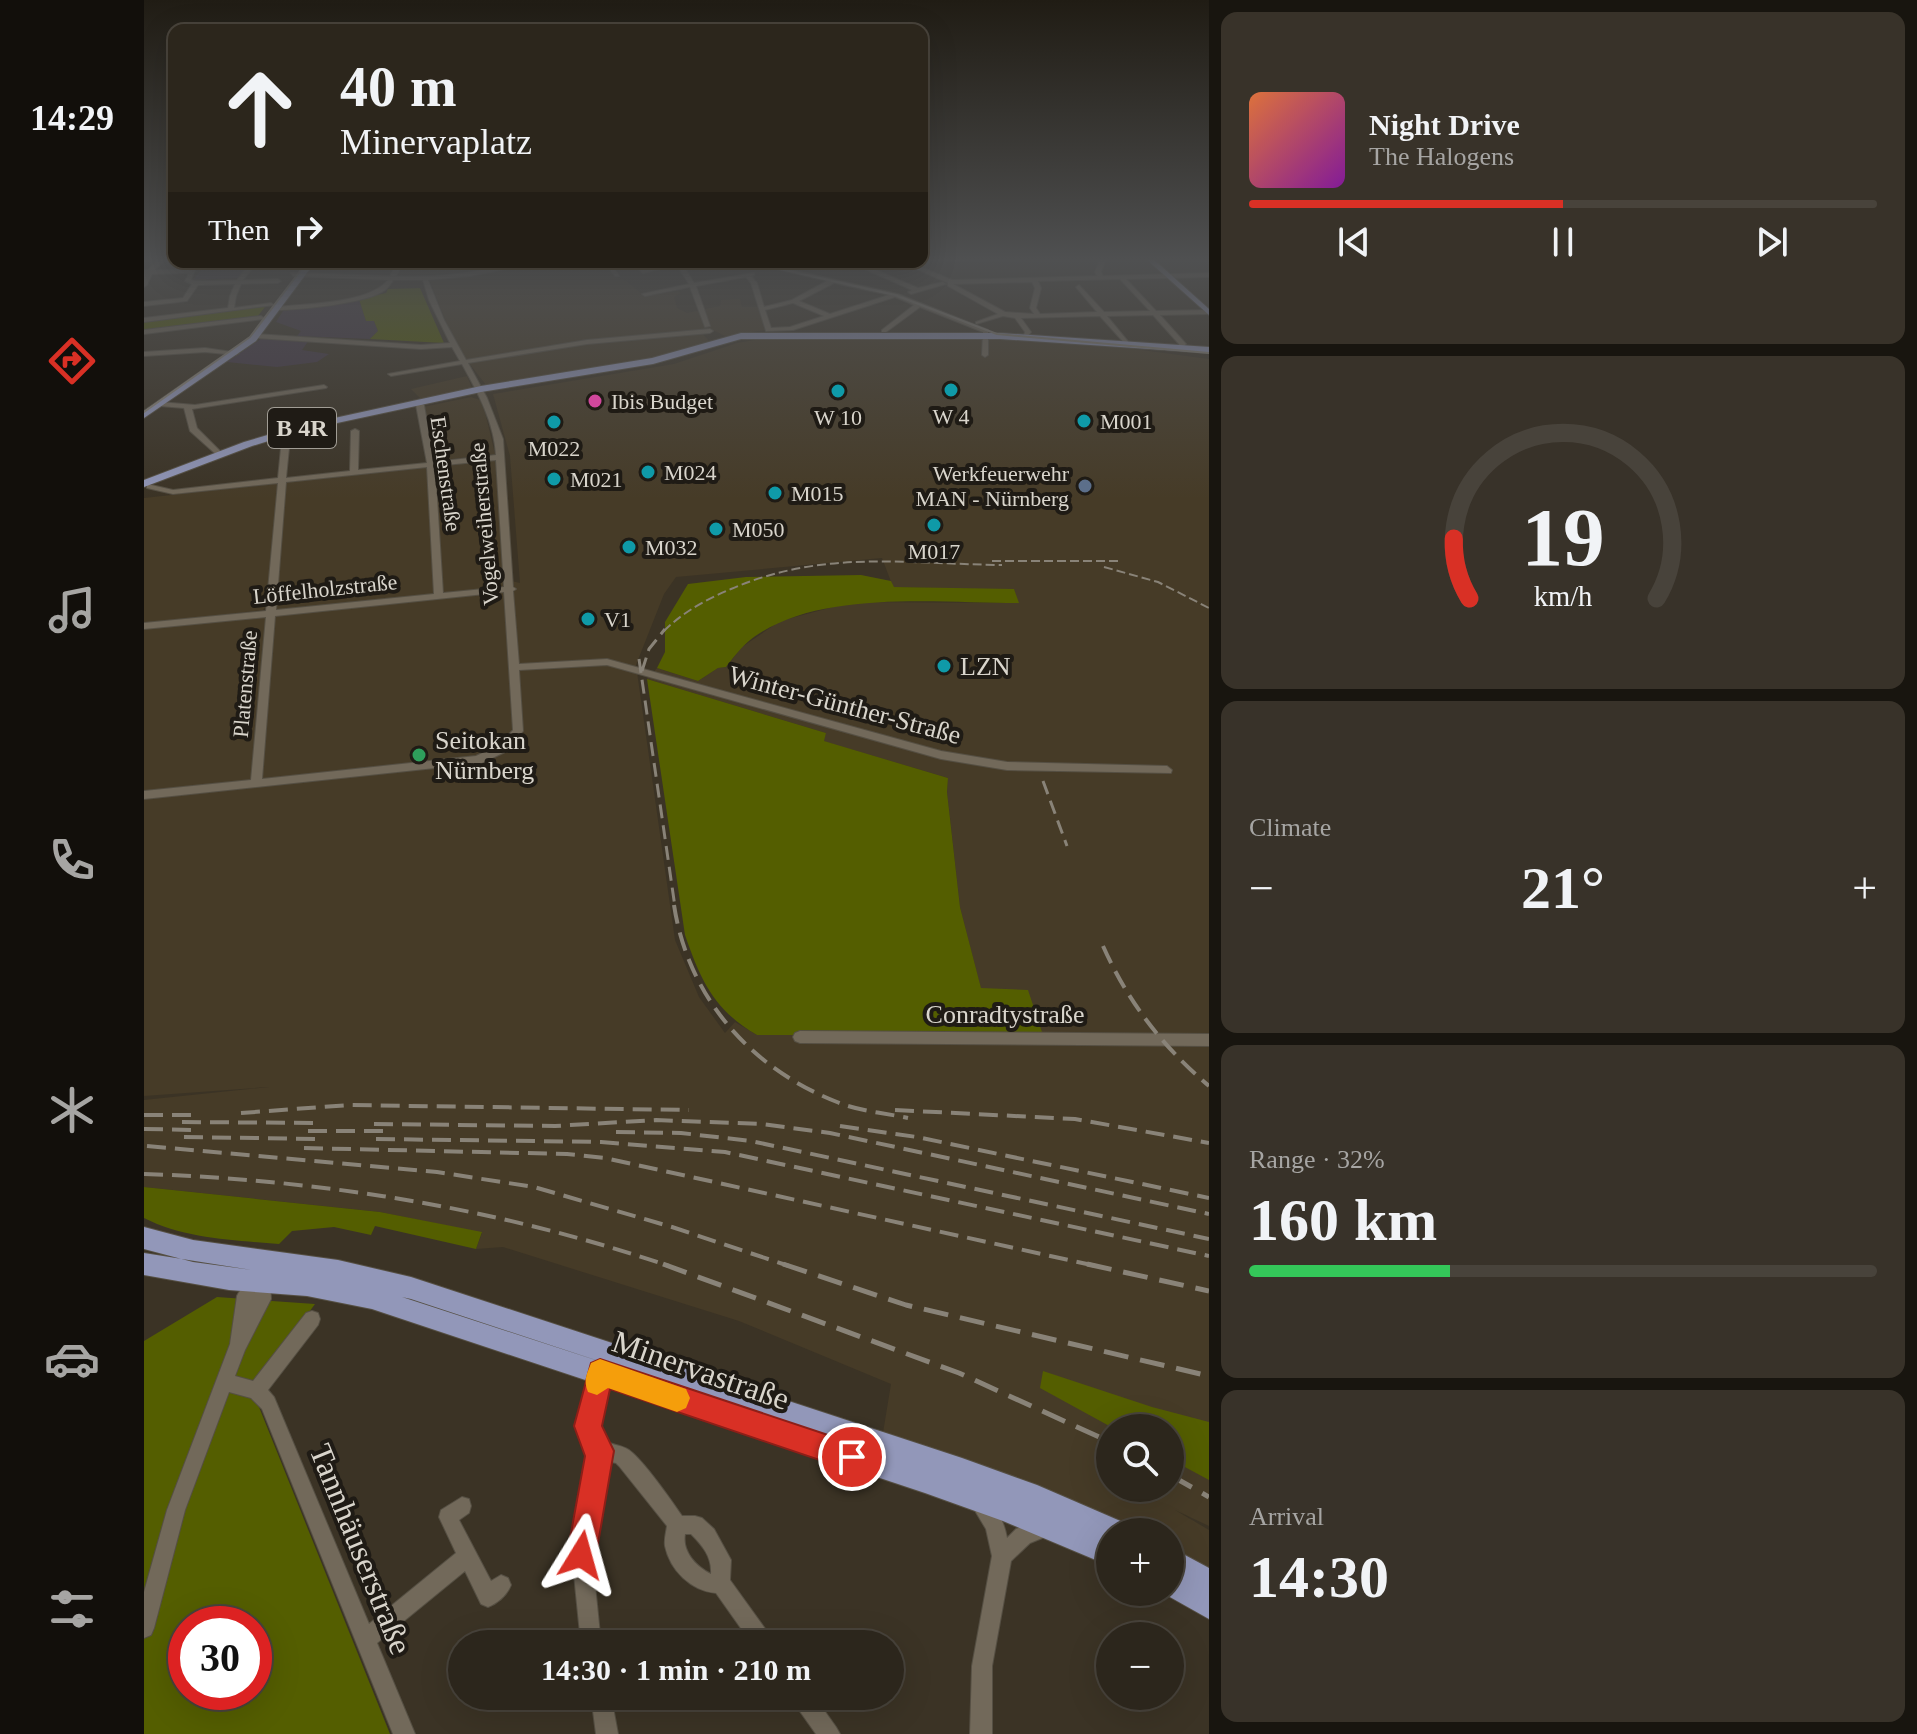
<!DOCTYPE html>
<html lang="en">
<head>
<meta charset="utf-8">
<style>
  :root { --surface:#2c261c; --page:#383229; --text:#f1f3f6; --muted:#a6a5a3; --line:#48433b; --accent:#d93025 }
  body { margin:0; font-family:Georgia,serif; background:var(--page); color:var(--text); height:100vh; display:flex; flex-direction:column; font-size:30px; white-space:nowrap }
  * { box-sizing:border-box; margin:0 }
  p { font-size:26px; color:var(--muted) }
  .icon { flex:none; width:44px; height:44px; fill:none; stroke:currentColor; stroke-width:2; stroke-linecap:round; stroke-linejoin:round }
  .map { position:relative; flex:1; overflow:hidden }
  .panel { display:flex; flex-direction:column; gap:12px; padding:12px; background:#18150f; width:708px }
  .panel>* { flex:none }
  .banner { position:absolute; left:24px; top:24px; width:760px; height:244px; border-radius:16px; box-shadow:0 8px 32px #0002,0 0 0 2px var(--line); background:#2c261c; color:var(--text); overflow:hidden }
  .buttons { position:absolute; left:952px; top:1414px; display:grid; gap:16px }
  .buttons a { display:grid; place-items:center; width:88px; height:88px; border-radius:50%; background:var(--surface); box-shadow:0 8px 32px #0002,0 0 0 2px var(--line); font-size:40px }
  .speed { position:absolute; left:24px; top:1606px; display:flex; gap:16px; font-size:40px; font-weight:700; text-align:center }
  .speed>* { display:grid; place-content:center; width:104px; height:104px; border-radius:50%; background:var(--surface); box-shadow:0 8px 32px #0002,0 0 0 2px var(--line); line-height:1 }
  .speed .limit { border:12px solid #d22; background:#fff; color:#111 }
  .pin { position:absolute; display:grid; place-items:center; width:68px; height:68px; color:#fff; margin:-34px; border:4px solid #fff; border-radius:50%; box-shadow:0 2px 8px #0007 }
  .me { position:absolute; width:88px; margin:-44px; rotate:8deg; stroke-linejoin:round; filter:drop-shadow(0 0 6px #0008) }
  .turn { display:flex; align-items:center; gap:28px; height:168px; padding:0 40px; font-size:36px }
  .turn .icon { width:104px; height:104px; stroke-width:2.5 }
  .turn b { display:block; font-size:56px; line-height:68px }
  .then { display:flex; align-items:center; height:76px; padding:0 40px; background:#0003; gap:16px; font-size:30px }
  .big { font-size:60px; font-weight:800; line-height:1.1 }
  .panel .card { flex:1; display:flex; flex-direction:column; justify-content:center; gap:12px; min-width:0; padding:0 28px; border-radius:16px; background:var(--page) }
  .panel .dial { align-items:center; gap:0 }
  .dial svg { height:208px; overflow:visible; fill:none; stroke:var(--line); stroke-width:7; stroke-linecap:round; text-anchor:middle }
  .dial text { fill:var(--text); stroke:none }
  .song { display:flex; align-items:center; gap:24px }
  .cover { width:96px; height:96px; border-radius:12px; background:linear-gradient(135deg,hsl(20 70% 55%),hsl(290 70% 35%)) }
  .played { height:8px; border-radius:4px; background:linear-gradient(90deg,var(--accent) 50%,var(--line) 50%) }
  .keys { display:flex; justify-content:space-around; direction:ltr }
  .heat { display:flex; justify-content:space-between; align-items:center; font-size:44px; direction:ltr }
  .charge { height:12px; border-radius:6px; background:linear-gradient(90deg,#34c759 32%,var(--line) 0) }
  .trip { position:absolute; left:304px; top:1630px; width:456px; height:80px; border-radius:40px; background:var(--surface); box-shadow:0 8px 32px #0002,0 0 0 2px var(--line); font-weight:800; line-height:80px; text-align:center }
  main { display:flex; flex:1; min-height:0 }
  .dock { display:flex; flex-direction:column; width:144px; justify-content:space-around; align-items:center; background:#120f0b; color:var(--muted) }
  .dock .icon { width:56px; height:56px }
  .dock .selected { color:var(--accent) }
  .dock b { font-size:36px; color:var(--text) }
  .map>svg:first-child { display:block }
  .built { fill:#463b27; fill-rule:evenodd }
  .education { fill:#433745 }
  .green { fill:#545e00; fill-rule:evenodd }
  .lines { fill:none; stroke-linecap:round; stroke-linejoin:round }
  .minor-casing { stroke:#554f43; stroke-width:2 }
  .major-casing { stroke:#554f43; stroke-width:2 }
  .minor { fill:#72695a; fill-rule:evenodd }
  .major { fill:#9297b9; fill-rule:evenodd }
  .tram { stroke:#898378; stroke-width:2 }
  .rail-far3 { stroke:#898378; stroke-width:2; stroke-dasharray:9 4; stroke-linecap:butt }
  .rail-far2 { stroke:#898378; stroke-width:3; stroke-dasharray:14 7; stroke-linecap:butt }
  .rail-far1 { stroke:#898378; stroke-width:4; stroke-dasharray:19 9; stroke-linecap:butt }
  .rail { stroke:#898378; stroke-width:5; stroke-dasharray:25 12; stroke-linecap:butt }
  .route { fill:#d93025; stroke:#8d1f18; stroke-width:2 }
  .slow { fill:#f59e0b }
  .culture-dot { fill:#0f9aa8; stroke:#1f1b15; stroke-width:3 }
  .hotel-dot { fill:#d1479c; stroke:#1f1b15; stroke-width:3 }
  .service-dot { fill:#5c6f8a; stroke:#1f1b15; stroke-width:3 }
  .leisure-dot { fill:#2e9e5b; stroke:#1f1b15; stroke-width:3 }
  .labels { text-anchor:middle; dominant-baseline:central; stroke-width:8; stroke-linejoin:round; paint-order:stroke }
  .far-poi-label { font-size:22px; fill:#d9d5cc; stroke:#1f1b15; text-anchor:start }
  .far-street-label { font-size:22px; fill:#d9d5cc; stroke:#1f1b15 }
  .shield { fill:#1f1b15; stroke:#a19d95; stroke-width:2 }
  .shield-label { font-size:24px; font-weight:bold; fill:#d9d5cc }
  .poi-label { font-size:26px; fill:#d9d5cc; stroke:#1f1b15; text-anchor:start }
  .street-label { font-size:26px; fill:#d9d5cc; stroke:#1f1b15 }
  .near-street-label { font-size:32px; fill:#d9d5cc; stroke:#1f1b15 }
</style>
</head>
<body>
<main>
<nav class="dock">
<b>14:29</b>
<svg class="icon selected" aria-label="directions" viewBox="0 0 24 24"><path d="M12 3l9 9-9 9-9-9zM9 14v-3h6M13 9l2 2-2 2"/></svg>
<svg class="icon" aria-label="music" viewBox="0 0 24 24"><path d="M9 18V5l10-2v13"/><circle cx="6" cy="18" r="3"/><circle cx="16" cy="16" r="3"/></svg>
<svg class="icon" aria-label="phone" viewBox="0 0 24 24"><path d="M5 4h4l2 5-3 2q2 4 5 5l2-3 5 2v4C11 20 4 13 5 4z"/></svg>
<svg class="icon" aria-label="climate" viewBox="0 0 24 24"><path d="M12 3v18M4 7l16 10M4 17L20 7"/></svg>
<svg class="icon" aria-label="car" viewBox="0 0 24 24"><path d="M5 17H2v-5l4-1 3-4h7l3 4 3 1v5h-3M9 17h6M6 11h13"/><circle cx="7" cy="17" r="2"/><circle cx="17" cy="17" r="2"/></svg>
<svg class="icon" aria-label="filters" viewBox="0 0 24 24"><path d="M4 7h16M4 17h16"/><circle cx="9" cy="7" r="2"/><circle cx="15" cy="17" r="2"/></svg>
</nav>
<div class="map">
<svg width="1065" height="1734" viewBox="0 0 1065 1734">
  <rect width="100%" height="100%" fill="#3b3325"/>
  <path class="built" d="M261,262h199l11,14 13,6 16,14 34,-5 3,2 -7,4 3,11 10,5 33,-7 1,-6 19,-1 2,8h18l6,23 -41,6 -10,-5 -13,2 7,8 -55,18 -168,26 -31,-40 -25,-64 84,-13 -117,9z
    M855,338l135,11 75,10v1167l-34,-16 34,20v67l-39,-23v-42h-60l-231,-75 12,-73 -152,-63 -236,-74 -27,2 6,-16 -102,-21 -236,-25v-87l125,-13 -125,9v-468l115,-12 15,2 5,-78 -7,1 -5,64 -4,5 -119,14v-126l350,-38 3,4 10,116 13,3 -10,-127 -17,-62 181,-30 63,-21 23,-4zM738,558l11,29 121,3 4,13 -166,-1 -72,19 -38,26 -16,20 -8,1 -20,13 -41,-13 -10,11 179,54 -3,8 125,37 -1,14 13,115 21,82 61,46h-285l-22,-13 -10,11 -26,-36 -24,-57 -39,-275 28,-71 12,-17zM966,1428h60v60h-60z
    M323,376l5,12 -50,12 -11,-11z
    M327,397l9,3 5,12 10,42 -61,7 -11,-54z"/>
  <path class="education" d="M64,262h43l-13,16 -45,2z
    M215,299l7,22h8l4,10 -8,8 -73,-3 4,-5 -25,-9 7,-11z
    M118,338l47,2 -7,10 27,4 -12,8 -40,5 -50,-5z"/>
  <path class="green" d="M276,288l24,55 -74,-4 8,-8 -4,-10h-8l-7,-22 27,-6 2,-4z
    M111,307h10l-8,10 -113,15v-11z
    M717,575l30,6 3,6 120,2 5,14c-78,0 -192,-13 -259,30 -15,9 -24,21 -34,34l-8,1 -20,13 -41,-13 8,-16v-30l23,-38 58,-7z
    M503,679l179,54 -2,8 124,37 -1,14 13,115 21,81 47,2 15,45h-286c-43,-25 -56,-54 -72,-100z
    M0,1187l236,25 102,20 -6,17 -101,-23 -4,9 -37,-8 -42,4 -13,13c-45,-4 -94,-5 -135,-26z
    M73,1297l98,7 -66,90 10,13 131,327h-246v-393zM42,1624h68v68h-68z
    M899,1371l109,36 57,15v58l-39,-21v-31h-57l-73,-40z"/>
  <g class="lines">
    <g class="minor-casing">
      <path id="minor" d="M17,257h6l-12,13h40l-4,10 5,1 41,-1 14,-18h6l-14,18 35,-1 3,2 -3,2 -37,1 -5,12 -2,12 37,-5 3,2 -130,17v-4l84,-10 2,-12 5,-12 -37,1 -11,16 -43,5v-4l39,-4 9,-14 -7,-3 4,-8 -37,1 -5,11 -3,2v-17h4z
        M840,257h52l-3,2 -111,3v-4z
        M957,257h6l-6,15 2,4 106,-3v4l-83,2 30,32 53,-1 -1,4 -48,1 26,29 -5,5h-4l2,-5 -26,-29 -46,1 23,28 -3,2 -27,-30 -79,2 10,14 -5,7 -3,-2 2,-5 -10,-14 -12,-2 -27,8v-2l22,-8 -50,-28v-3l-47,-21h8l43,18 145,-4 -2,-4zM976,279l30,32 -46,1 -25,-27 -3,2 21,25 -57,2 -4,-6 5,-20 -3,-7zM888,282l3,6 -5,20 4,6 -29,-2 -52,-28z
        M254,262h6l-8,14c25,1 51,0 76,-4 23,-4 46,-10 70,-10l-72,14 -42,4 16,40 22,40 121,-20 123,-11 3,2 -3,2 -123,11 -119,19 19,35 16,41 10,148 3,2 -3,2 6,73 88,-5 334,92 66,11 160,4 5,4 -1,3 -164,-3 -66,-11 -334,-94 -88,5 4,61 -16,20 -25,12 -338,36v-8l107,-11 15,-163 -122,12v-6l122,-12 12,-128 -105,11 -26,-6v-4l26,6 105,-12 3,-30 -3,-3 4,-2 7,5 -3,30 64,-7 1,-40 4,-2 4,2 -1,39 69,-7 -11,-58 4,-2 4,2 10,57 62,-7c-2,-33 -18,-62 -34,-91l-71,12 -3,-2 72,-13 -8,-14 -31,2 -165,-11 -3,-2 3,-2 165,11 29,-2 -21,-43 -6,-20h-30c-1,2 -5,8 -8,10 -16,13 -86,20 -108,20l-3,-2c7,-2 16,-2 25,-3 25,-2 73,-5 89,-25l-95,-4 -2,-3 99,3zM352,460l8,127 -61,6 -8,-127zM283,467l7,127 -158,16 10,-128zM360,592l9,138 -14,15 -23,11 -214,23 13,-163z
        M460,262h6l9,14h-4z
        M486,262h6l8,7 37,-7 13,21 60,-10v2l-3,1 6,7 7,24 28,-7 35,-19 -79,-19h10l140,32 90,36v25l-3,2 -3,-2 1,-23 -63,-25 -34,25h-4v-2l32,-25 -19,-8 -102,33 -27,1 -15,-48 -5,-6 -50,9 14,40 -5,1 -15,-40 -45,9 -3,-2 47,-10 -12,-19 -34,8zM690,283l55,12 -59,19 -31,-13zM649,303l31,13 -34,11 -19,1 -6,-18z
        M705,262h8l61,26 25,-6 3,2 -35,10 -3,-2 4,-2z
        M117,316l3,2 -1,1 -119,15v-4z
        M61,348l34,5 -3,2 -31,-3 -61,4v-4z
        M180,385l3,2 -1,1 -134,21 5,19 25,25 1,2 -4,2 -29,-26 -6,-23 -24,-2 -4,-2 4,-2 35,3z
        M656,1031l409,3v12l-409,-3 -5,-2 -2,-4 2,-4z
        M118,1271l6,2 2,6 1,20 -26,51 -10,26 18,5 53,-68 6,-2 6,2 2,6 -2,6 -50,65 6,7 95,227 87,-71 -17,-36 2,-7 21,-13 7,2 2,7 -2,7 -10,7 32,61 10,-6 7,3 3,7c-4,10 -13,18 -23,22l-7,-3 -16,-33 -88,72 38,91h-22l-131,-325 -11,-11 -22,-6 -44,118 -31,118 -3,7 -7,3v-46l23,-82 63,-166 7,-48c4,-9 16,-21 25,-25z
        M456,1363l6,3 3,6 -11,42 2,24c8,7 20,6 29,12 14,10 42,50 53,66h13l7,2 12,11 17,31 -1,20 41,57 3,7h-22l-36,-51c-25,-2 -46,-23 -51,-47 -1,-7 1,-13 2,-20l-48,-60 -3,-3 -9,-2 -16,84 10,99h-20l-10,-99 19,-91c-20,-26 -7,-61 4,-88zM541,1534h6c12,12 21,23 20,40 -15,-8 -29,-22 -26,-40z
        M836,1495c16,7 24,27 27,43l9,-9 29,-11 7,2 2,7 -2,7 -22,9 -19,18 -19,105v68h-22l2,-68 20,-110 -6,-27 -15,-25 2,-7z
        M447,1696h20l7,38h-22z
        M647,1696h23l22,31 4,7h-24l-22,-31z"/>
    </g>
    <g class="major-casing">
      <path id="major" d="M1000,257h7l58,52v6z
        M163,262h8l-59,79 -112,77v-7l106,-74z
        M597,333h259l209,14v6l-209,-14h-259l-88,25 -172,28 -181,39 -48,15 -108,41v-7l100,-38 54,-16 183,-40 171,-28z
        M0,1227l49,13 145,20 73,17 551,181 75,27 88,38 4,9h-19v34l-107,-45 -78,-28 -553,-184 -65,-13 -78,-6 -85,-15v-22l108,17 -59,-8 -49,-13zM258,1297l9,2 212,70z
        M1026,1547l39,21v51l-48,-27h9z"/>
    </g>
    <use href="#minor" class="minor"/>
    <use href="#major" class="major"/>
    <path class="tram" d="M605,262l146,33 102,39 212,19
      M0,412l106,-75 57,-75"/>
    <path class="rail-far3" d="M848,561h127
      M960,567l54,15 51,26
      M520,631c19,-19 43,-32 67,-42 93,-40 174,-25 271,-24"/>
    <path class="rail-far2" d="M495,659l36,248
      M498,671l7,-22 16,-20
      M899,781l24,65"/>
    <path class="rail-far1" d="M530,905c14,92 76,163 163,197 21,9 48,11 71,16
      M959,946c25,56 59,100 106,140
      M751,1110l180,9 134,24
      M97,1113l108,-8 340,5
      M0,1115h49
      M38,1122l140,1
      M230,1124l181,2 101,-6 106,4 68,9 379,81
      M696,1126l77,11 292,61
      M0,1129l52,1
      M164,1131h80
      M472,1132l65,1 70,8 458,98
      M40,1137l136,2
      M232,1139l225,3 124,10 484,104
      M3,1146l290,26 97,15 138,40 117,39
      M160,1148l263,6 38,4 491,108
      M0,1174c179,6 354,34 525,92"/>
    <path class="rail" d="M519,1264l296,109 151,69
      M639,1264l123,41 303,71
      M943,1264l122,27
      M1026,1475l39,22"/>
  </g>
  <linearGradient id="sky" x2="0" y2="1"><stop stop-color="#201c14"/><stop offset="0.52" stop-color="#4f5051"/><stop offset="1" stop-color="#4f5051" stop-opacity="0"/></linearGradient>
  <rect width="1065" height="499" fill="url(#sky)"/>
  <path class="route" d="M456,1359l252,84 10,4 4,10 -4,10 -10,4 -242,-82 -8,37 12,25 -18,104 -4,11 -11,4 -10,-4 -4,-11 18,-99 -11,-30 17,-63z"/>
  <path class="slow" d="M456,1359l86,30 4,9 -4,10 -9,4 -69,-24 -11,7 -9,-3c-5,-12 -1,-18 3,-29z"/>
  <g class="culture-dot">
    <circle cx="807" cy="390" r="8"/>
    <circle cx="694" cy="391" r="8"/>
    <circle cx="940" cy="421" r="8"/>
    <circle cx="410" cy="422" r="8"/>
    <circle cx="504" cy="472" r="8"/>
    <circle cx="410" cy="479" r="8"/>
    <circle cx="631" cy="493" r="8"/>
    <circle cx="790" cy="525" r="8"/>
    <circle cx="572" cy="529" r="8"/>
    <circle cx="485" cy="547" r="8"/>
    <circle cx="444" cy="619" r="8"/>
    <circle cx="800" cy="666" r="8"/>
  </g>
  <circle class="hotel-dot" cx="451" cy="401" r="8"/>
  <circle class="service-dot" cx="941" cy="486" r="8"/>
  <circle class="leisure-dot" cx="275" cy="755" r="8"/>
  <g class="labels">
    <g class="far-poi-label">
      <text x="467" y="401">Ibis Budget</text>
      <text x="807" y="416" text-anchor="middle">W 4</text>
      <text x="694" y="417" text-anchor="middle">W 10</text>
      <text x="956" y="421">M001</text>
      <text x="410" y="448" text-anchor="middle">M022</text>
      <text x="520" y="472">M024</text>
      <text x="925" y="473" text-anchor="end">Werkfeuerwehr<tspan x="925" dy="25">MAN - Nürnberg</tspan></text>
      <text x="426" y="479">M021</text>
      <text x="647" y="493">M015</text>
      <text x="588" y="529">M050</text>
      <text x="501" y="547">M032</text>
      <text x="790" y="551" text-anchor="middle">M017</text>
      <text x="460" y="619">V1</text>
    </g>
    <g class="far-street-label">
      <text transform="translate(302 474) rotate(82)">Eschenstraße</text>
      <text transform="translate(340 524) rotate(-95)">Vogelweiherstraße</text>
      <text transform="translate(181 589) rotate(-6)">Löffelholzstraße</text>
      <text transform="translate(101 684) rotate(-85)">Platenstraße</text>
    </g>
    <rect class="shield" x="124" y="408" width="68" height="40" rx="6"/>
    <g class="shield-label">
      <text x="158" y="428">B 4R</text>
    </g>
    <g class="poi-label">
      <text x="816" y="666">LZN</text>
      <text x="291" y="740">Seitokan<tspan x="291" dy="30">Nürnberg</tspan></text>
    </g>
    <g class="street-label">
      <text transform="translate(701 705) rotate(15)">Winter-Günther-Straße</text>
      <text x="861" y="1014">Conradtystraße</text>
    </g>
    <g class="near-street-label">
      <text transform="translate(557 1370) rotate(19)">Minervastraße</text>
      <text transform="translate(217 1549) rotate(68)">Tannhäuserstraße</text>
    </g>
  </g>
</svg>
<div class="buttons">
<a><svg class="icon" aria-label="search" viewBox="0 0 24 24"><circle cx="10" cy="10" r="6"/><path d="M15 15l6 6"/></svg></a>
<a>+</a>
<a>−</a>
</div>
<div class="speed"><div class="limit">30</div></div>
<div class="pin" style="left:708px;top:1457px;background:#d93025"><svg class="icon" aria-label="arrive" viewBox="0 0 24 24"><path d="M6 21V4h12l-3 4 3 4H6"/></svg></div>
<svg class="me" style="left:437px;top:1555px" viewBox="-20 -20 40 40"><path d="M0-17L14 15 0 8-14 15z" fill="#d93025" stroke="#fff" stroke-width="4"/></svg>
<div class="trip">14:30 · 1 min · 210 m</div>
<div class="banner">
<div class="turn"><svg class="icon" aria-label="ahead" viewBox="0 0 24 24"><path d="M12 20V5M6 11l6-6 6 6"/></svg><div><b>40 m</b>Minervaplatz</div></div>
<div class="then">Then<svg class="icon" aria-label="right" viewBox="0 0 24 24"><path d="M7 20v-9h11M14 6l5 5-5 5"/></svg></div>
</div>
</div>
<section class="panel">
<div class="card">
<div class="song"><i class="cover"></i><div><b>Night Drive</b><p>The Halogens</p></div></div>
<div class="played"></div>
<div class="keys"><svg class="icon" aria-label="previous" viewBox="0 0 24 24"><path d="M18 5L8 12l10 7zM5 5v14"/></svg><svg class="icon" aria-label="pause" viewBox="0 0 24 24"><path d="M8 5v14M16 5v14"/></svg><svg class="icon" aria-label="next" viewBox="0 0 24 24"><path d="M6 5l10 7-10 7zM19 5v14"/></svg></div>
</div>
<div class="card dial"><svg viewBox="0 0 100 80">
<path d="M14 69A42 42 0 1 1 86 69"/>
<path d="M14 69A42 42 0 0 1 8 46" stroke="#d93025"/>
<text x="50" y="56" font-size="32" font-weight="700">19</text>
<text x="50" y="72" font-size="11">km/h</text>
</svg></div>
<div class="card"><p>Climate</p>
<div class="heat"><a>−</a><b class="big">21°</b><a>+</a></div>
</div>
<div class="card"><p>Range · 32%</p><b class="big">160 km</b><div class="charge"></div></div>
<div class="card"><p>Arrival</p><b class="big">14:30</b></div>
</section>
</main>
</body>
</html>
